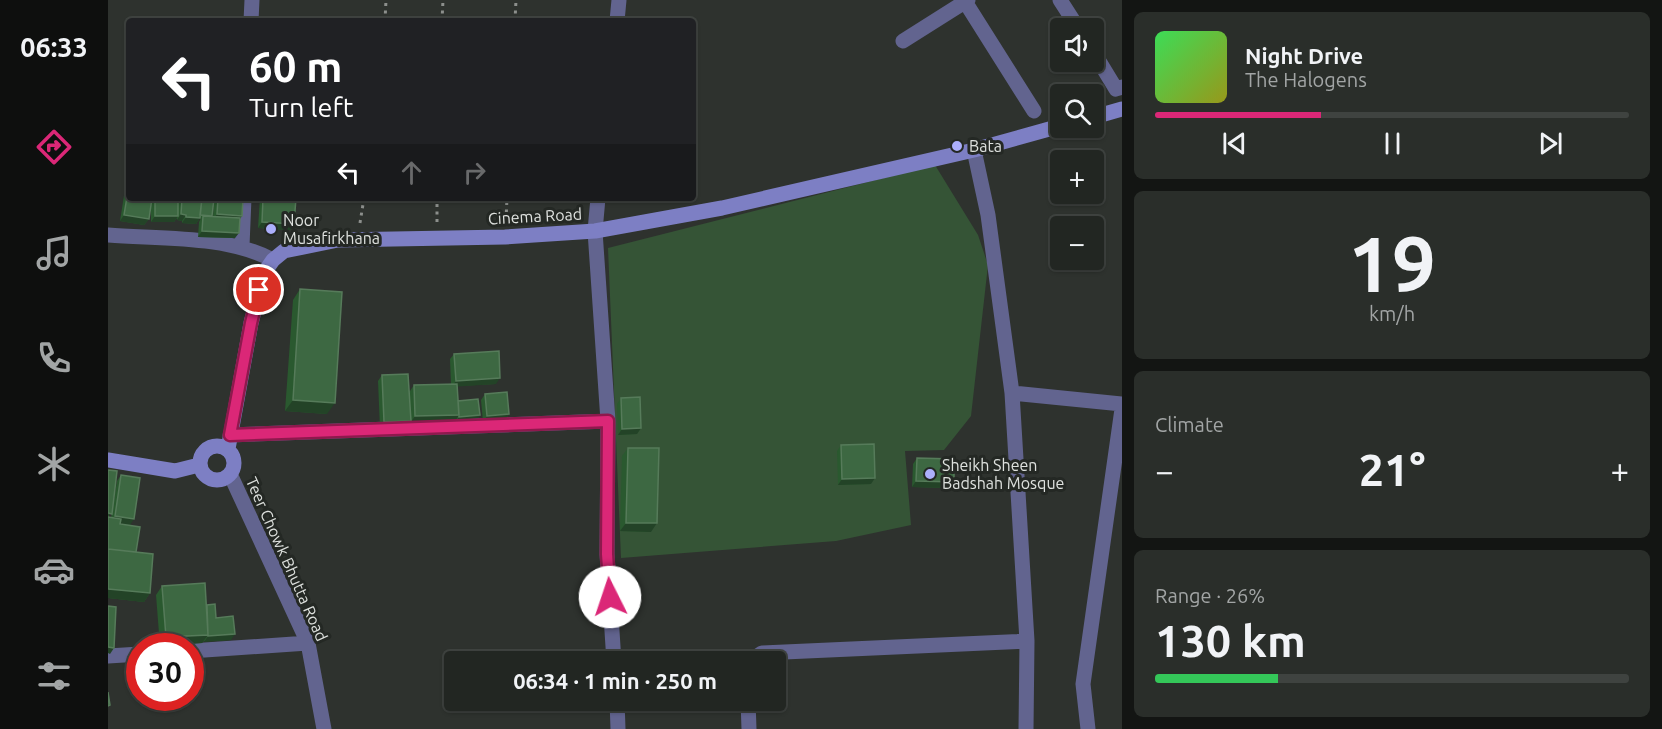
<!DOCTYPE html>
<html lang="en">
<head>
<meta charset="utf-8">
<style>
  :root { --surface:#222622; --page:#2a2e2a; --text:#f1f3f6; --muted:#a2a5a5; --line:#3f4340; --accent:#db2777 }
  body { margin:0; font-family:Ubuntu,sans-serif; background:var(--page); color:var(--text); height:100vh; display:flex; flex-direction:column; font-size:22px; white-space:nowrap }
  * { box-sizing:border-box; margin:0 }
  p { font-size:20px; color:var(--muted) }
  .icon { flex:none; width:33px; height:33px; fill:none; stroke:currentColor; stroke-width:2; stroke-linecap:round; stroke-linejoin:round }
  .map { position:relative; flex:1; overflow:hidden }
  .sheet { display:flex; flex-direction:column; gap:12px; padding:12px; background:#131513; width:540px }
  .sheet>* { flex:none }
  .hud { position:absolute; left:18px; top:18px; width:570px; height:183px; border-radius:6px; box-shadow:0 2px 4px #0004,0 0 0 2px var(--line); background:#202124; color:#fff; overflow:hidden }
  .controls { position:absolute; left:942px; top:18px; display:grid; gap:12px }
  .controls a { display:grid; place-items:center; width:54px; height:54px; border-radius:6px; background:var(--surface); box-shadow:0 2px 4px #0004,0 0 0 2px var(--line); font-size:30px }
  .speed { position:absolute; left:18px; top:633px; display:flex; gap:12px; font-size:30px; font-weight:700; text-align:center }
  .speed>* { display:grid; place-content:center; width:78px; height:78px; border-radius:50%; background:var(--surface); box-shadow:0 2px 4px #0004,0 0 0 2px var(--line); line-height:1 }
  .speed .limit { border:9px solid #d22; background:#fff; color:#111 }
  .pin { position:absolute; display:grid; place-items:center; width:51px; height:51px; color:#fff; margin:-26px; border:3px solid #fff; border-radius:50%; box-shadow:0 2px 6px #0007 }
  .me { position:absolute; width:66px; margin:-33px; rotate:356deg; stroke-linejoin:round; filter:drop-shadow(0 0 4px #0008) }
  .turn { display:flex; align-items:center; gap:21px; height:126px; padding:0 24px; font-size:27px }
  .turn .icon { width:78px; height:78px; stroke-width:2.5 }
  .turn b { display:block; font-size:42px; line-height:51px }
  .lanes { display:flex; align-items:center; height:57px; padding:0 24px; background:#0003; justify-content:center; gap:30px; direction:ltr }
  .lanes .off { opacity:.35 }
  .big { font-size:45px; font-weight:700; line-height:1.1 }
  .sheet .card { flex:1; display:flex; flex-direction:column; justify-content:center; gap:9px; min-width:0; padding:0 21px; border-radius:9px; background:var(--page) }
  .sheet .dial { align-items:center; gap:0 }
  .dial b { font-size:78px; line-height:1 }
  .song { display:flex; align-items:center; gap:18px }
  .cover { width:72px; height:72px; border-radius:9px; background:linear-gradient(135deg,hsl(130 70% 55%),hsl(60 70% 35%)) }
  .played { height:6px; border-radius:3px; background:linear-gradient(90deg,var(--accent) 35%,var(--line) 35%) }
  .keys { display:flex; justify-content:space-around; direction:ltr }
  .heat { display:flex; justify-content:space-between; align-items:center; font-size:33px; direction:ltr }
  .charge { height:9px; border-radius:4px; background:linear-gradient(90deg,#34c759 26%,var(--line) 0) }
  .trip { position:absolute; left:336px; top:651px; width:342px; height:60px; border-radius:6px; background:var(--surface); box-shadow:0 2px 4px #0004,0 0 0 2px var(--line); font-weight:700; line-height:60px; text-align:center }
  main { display:flex; flex:1; min-height:0 }
  .tab-bar { display:flex; flex-direction:column; width:108px; justify-content:space-around; align-items:center; background:#0e0f0e; color:var(--muted) }
  .tab-bar .icon { width:42px; height:42px }
  .tab-bar .on { color:var(--accent) }
  .tab-bar b { font-size:27px; color:var(--text) }
  .map>svg:first-child { display:block }
  .green { fill:#355436 }
  .lines { fill:none; stroke-linecap:round; stroke-linejoin:round }
  .path { stroke:#8c8f8c; stroke-width:3; stroke-dasharray:3 4.5; stroke-linecap:butt }
  .street { stroke:#62648f; stroke-width:15 }
  .secondary { stroke:#7d7fc4; stroke-width:15 }
  .wall { fill:#2a592f }
  .shaded-wall { fill:#234327 }
  .building { fill:#3d6842; stroke:#567b5a; stroke-width:1.5 }
  .route-casing { stroke:#8e194d; stroke-width:15 }
  .route { stroke:#db2777; stroke-width:10 }
  .poi-dot { fill:#acaffb; stroke:#242824; stroke-width:2 }
  .labels { text-anchor:middle; dominant-baseline:central; stroke-width:6; stroke-linejoin:round; paint-order:stroke }
  .poi-label { font-size:16px; fill:#dee1de; stroke:#242824; text-anchor:start }
  .street-label { font-size:16px; fill:#dee1de; stroke:#242824 }
</style>
</head>
<body>
<main>
<nav class="tab-bar">
<b>06:33</b>
<svg class="icon on" aria-label="directions" viewBox="0 0 24 24"><path d="M12 3l9 9-9 9-9-9zM9 14v-3h6M13 9l2 2-2 2"/></svg>
<svg class="icon" aria-label="music" viewBox="0 0 24 24"><path d="M9 18V5l10-2v13"/><circle cx="6" cy="18" r="3"/><circle cx="16" cy="16" r="3"/></svg>
<svg class="icon" aria-label="phone" viewBox="0 0 24 24"><path d="M5 4h4l2 5-3 2q2 4 5 5l2-3 5 2v4C11 20 4 13 5 4z"/></svg>
<svg class="icon" aria-label="climate" viewBox="0 0 24 24"><path d="M12 3v18M4 7l16 10M4 17L20 7"/></svg>
<svg class="icon" aria-label="car" viewBox="0 0 24 24"><path d="M5 17H2v-5l4-1 3-4h7l3 4 3 1v5h-3M9 17h6M6 11h13"/><circle cx="7" cy="17" r="2"/><circle cx="17" cy="17" r="2"/></svg>
<svg class="icon" aria-label="filters" viewBox="0 0 24 24"><path d="M4 7h16M4 17h16"/><circle cx="9" cy="7" r="2"/><circle cx="15" cy="17" r="2"/></svg>
</nav>
<div class="map">
<svg width="1014" height="729" viewBox="0 0 1014 729">
  <rect width="100%" height="100%" fill="#2e322e"/>
  <path class="green" d="M827,165l43,70 10,30 -17,151 -27,34 -39,1 6,74 -75,16 -215,17 -13,-310z"/>
  <g class="lines">
    <path class="path" d="M277,21l1,-21
      M334,21l1,-21
      M407,21l1,-21
      M398,220l1,-22
      M329,222v-24
      M252,223l4,-25"/>
    <path class="street" d="M856,0l70,111
      M952,0l18,28
      M143,21l1,-21
      M509,21l2,-21
      M795,41l65,-41
      M986,53l22,36 6,-2
      M866,150l14,65 24,178 15,248 -1,88
      M490,198l-3,33 13,190 -1,133 7,108
      M0,235c53,4 118,0 165,25
      M134,246l2,-48
      M904,393l110,11
      M122,435l378,-14
      M122,474l78,169 16,86
      M82,651l118,-8
      M0,656l32,-2
      M641,662l13,-9 265,-12
      M509,700l1,29
      M640,700l1,29
      M980,729l-5,-45 39,-275"/>
    <path class="secondary" d="M986,117l28,-8
      M92 463a17 17 0 1 1 34 0a17 17 0 1 1-34 0Z
      M120,449l23,-126 13,-50 9,-13 11,-9 54,-11 167,-3 90,-6 127,-23 252,-58 86,-24
      M0,460l67,11 24,-6"/>
  </g>
  <path class="wall" d="M21,183l22,21 3,-4v-2h22l-1,1h3v-1h36l-2,18h1l1,-18h29l-3,21 -5,19 -37,-1 1,-15 2,-4h-1l-4,6 -14,-1v-2l-5,-1v-2l-3,4h-23v-17l-2,14 -5,6 -24,-4 5,-32z
    M152,198h36l-6,32 -32,-2z
    M192,289l27,125 -42,-3 8,-111z
    M346,354l42,30 -39,2 1,15 22,14 -2,3 -21,2v-2l-2,3 -44,1v-1l-4,6 -27,1 -2,-47 4,-6 28,16 4,-6 37,-1 -1,-25z
    M377,394l24,20 -4,6 -22,2 -2,-22z
    M513,398l20,30 -4,6 -19,1 -1,-31z
    M733,445l30,39 -33,1 -1,-34z
    M520,448l23,84 -31,-1 2,-75z
    M809,458l37,24 -5,6 -37,-1 1,-23z
    M0,470l1,47 2,1 6,-37 4,-6 9,50 -10,-2 16,29 14,41 -6,9 -36,-4z
    M54,586l45,19 24,35 -27,1 -2,2 -42,3 -4,-51z"/>
  <path class="shaded-wall" d="M73,214l5,1 -4,6 -5,-1z
    M109,214l25,2 -4,6 -25,-2z
    M16,215l25,4 -5,6 -24,-4z
    M47,216h23l-4,6h-23z
    M78,217l14,1 -4,6 -14,-1z
    M154,222l32,2 -4,6 -32,-2z
    M94,231l37,2 -4,5 -37,-1z
    M392,378l-4,6 -45,3 5,-6z
    M185,400l42,3 -8,11 -42,-3z
    M401,414l-4,6 -22,2 4,-6z
    M351,415l-4,6 -44,1 4,-6z
    M372,415l-2,3 -21,2 2,-3z
    M303,421l-4,6 -27,1 4,-6z
    M533,428l-4,6 -19,1 4,-6z
    M767,478l-4,6 -33,1 4,-6z
    M808,481l38,1 -5,6 -37,-1z
    M7,516l19,3 -4,6 -19,-3z
    M518,523h31l-6,9 -31,-1z
    M0,589l42,4 -6,9 -36,-4z
    M127,634l-4,6 -27,2 4,-6z
    M100,635l-6,8 -42,3 6,-9z
    M0,647l6,1 -4,6 -2,-1z"/>
  <path class="building" d="M21,185v13h23l-3,21 -25,-4z
    M74,198h20l-2,20 -14,-1v-2l-5,-1z
    M94,198h12l-2,18 -12,-1z
    M110,198h25l-1,18 -25,-2z
    M155,198h33l-2,26 -32,-2z
    M47,199h23v17h-23z
    M95,216l37,2 -1,15 -37,-2z
    M192,289l42,3 -7,111 -42,-3z
    M391,351l1,27 -44,3 -2,-27z
    M300,374l3,47 -27,1 -2,-47z
    M349,384l2,31 -44,1 -1,-31z
    M399,392l2,22 -22,2 -2,-22z
    M532,397l1,31 -19,1 -1,-31z
    M370,399l2,16 -21,2 -1,-16z
    M766,444l1,34 -33,1 -1,-34z
    M520,448h31l-2,75h-31z
    M809,458l37,1v23l-38,-1z
    M0,470l9,1 -5,43 -4,-1z
    M13,475l19,3 -6,41 -19,-3z
    M0,517l13,2 -1,5 20,3 -4,25 -28,-3z
    M0,549l45,5 -3,39 -42,-4z
    M97,583l3,52 -42,2 -4,-51z
    M107,604l1,14 17,-2 2,18 -27,2 -1,-31z
    M0,606l8,1 -2,41 -6,-1z
    M0,692l2,13 -2,1z"/>
  <g class="lines">
    <g class="route-casing">
      <path id="route" d="M151,290l-8,33 -21,112 378,-14 -1,133 3,43"/>
    </g>
    <use href="#route" class="route"/>
  </g>
  <g class="poi-dot">
    <circle cx="849" cy="146" r="6"/>
    <circle cx="163" cy="229" r="6"/>
    <circle cx="822" cy="474" r="6"/>
  </g>
  <g class="labels">
    <g class="poi-label">
      <text x="861" y="146">Bata</text>
      <text x="175" y="220">Noor<tspan x="175" dy="18">Musafirkhana</tspan></text>
      <text x="834" y="465">Sheikh Sheen<tspan x="834" dy="18">Badshah Mosque</tspan></text>
    </g>
    <g class="street-label">
      <text transform="translate(427 216) rotate(-3)">Cinema Road</text>
      <text transform="translate(179 559) rotate(66)">Teer Chowk Bhutta Road</text>
    </g>
  </g>
</svg>
<div class="controls">
<a><svg class="icon" aria-label="sound" viewBox="0 0 24 24"><path d="M4 9h4l5-4v14l-5-4H4zM17 9q2 3 0 6"/></svg></a>
<a><svg class="icon" aria-label="search" viewBox="0 0 24 24"><circle cx="10" cy="10" r="6"/><path d="M15 15l6 6"/></svg></a>
<a>+</a>
<a>−</a>
</div>
<div class="speed"><div class="limit">30</div></div>
<div class="pin" style="left:151px;top:290px;background:#d93025"><svg class="icon" aria-label="arrive" viewBox="0 0 24 24"><path d="M6 21V4h12l-3 4 3 4H6"/></svg></div>
<svg class="me" style="left:502px;top:597px" viewBox="-20 -20 40 40"><circle r="19" fill="#fff"/><path d="M0-13L10 11 0 6-10 11z" fill="#db2777"/></svg>
<div class="trip">06:34 · 1 min · 250 m</div>
<div class="hud">
<div class="turn"><svg class="icon" aria-label="left" viewBox="0 0 24 24"><path d="M17 20v-9H6M10 6l-5 5 5 5"/></svg><div><b>60 m</b>Turn left</div></div>
<div class="lanes"><svg class="icon" aria-label="left" viewBox="0 0 24 24"><path d="M17 20v-9H6M10 6l-5 5 5 5"/></svg><svg class="icon off" aria-label="ahead" viewBox="0 0 24 24"><path d="M12 20V5M6 11l6-6 6 6"/></svg><svg class="icon off" aria-label="right" viewBox="0 0 24 24"><path d="M7 20v-9h11M14 6l5 5-5 5"/></svg></div>
</div>
</div>
<section class="sheet">
<div class="card">
<div class="song"><i class="cover"></i><div><b>Night Drive</b><p>The Halogens</p></div></div>
<div class="played"></div>
<div class="keys"><svg class="icon" aria-label="previous" viewBox="0 0 24 24"><path d="M18 5L8 12l10 7zM5 5v14"/></svg><svg class="icon" aria-label="pause" viewBox="0 0 24 24"><path d="M8 5v14M16 5v14"/></svg><svg class="icon" aria-label="next" viewBox="0 0 24 24"><path d="M6 5l10 7-10 7zM19 5v14"/></svg></div>
</div>
<div class="card dial"><b>19</b><p>km/h</p></div>
<div class="card"><p>Climate</p>
<div class="heat"><a>−</a><b class="big">21°</b><a>+</a></div>
</div>
<div class="card"><p>Range · 26%</p><b class="big">130 km</b><div class="charge"></div></div>
</section>
</main>
</body>
</html>
